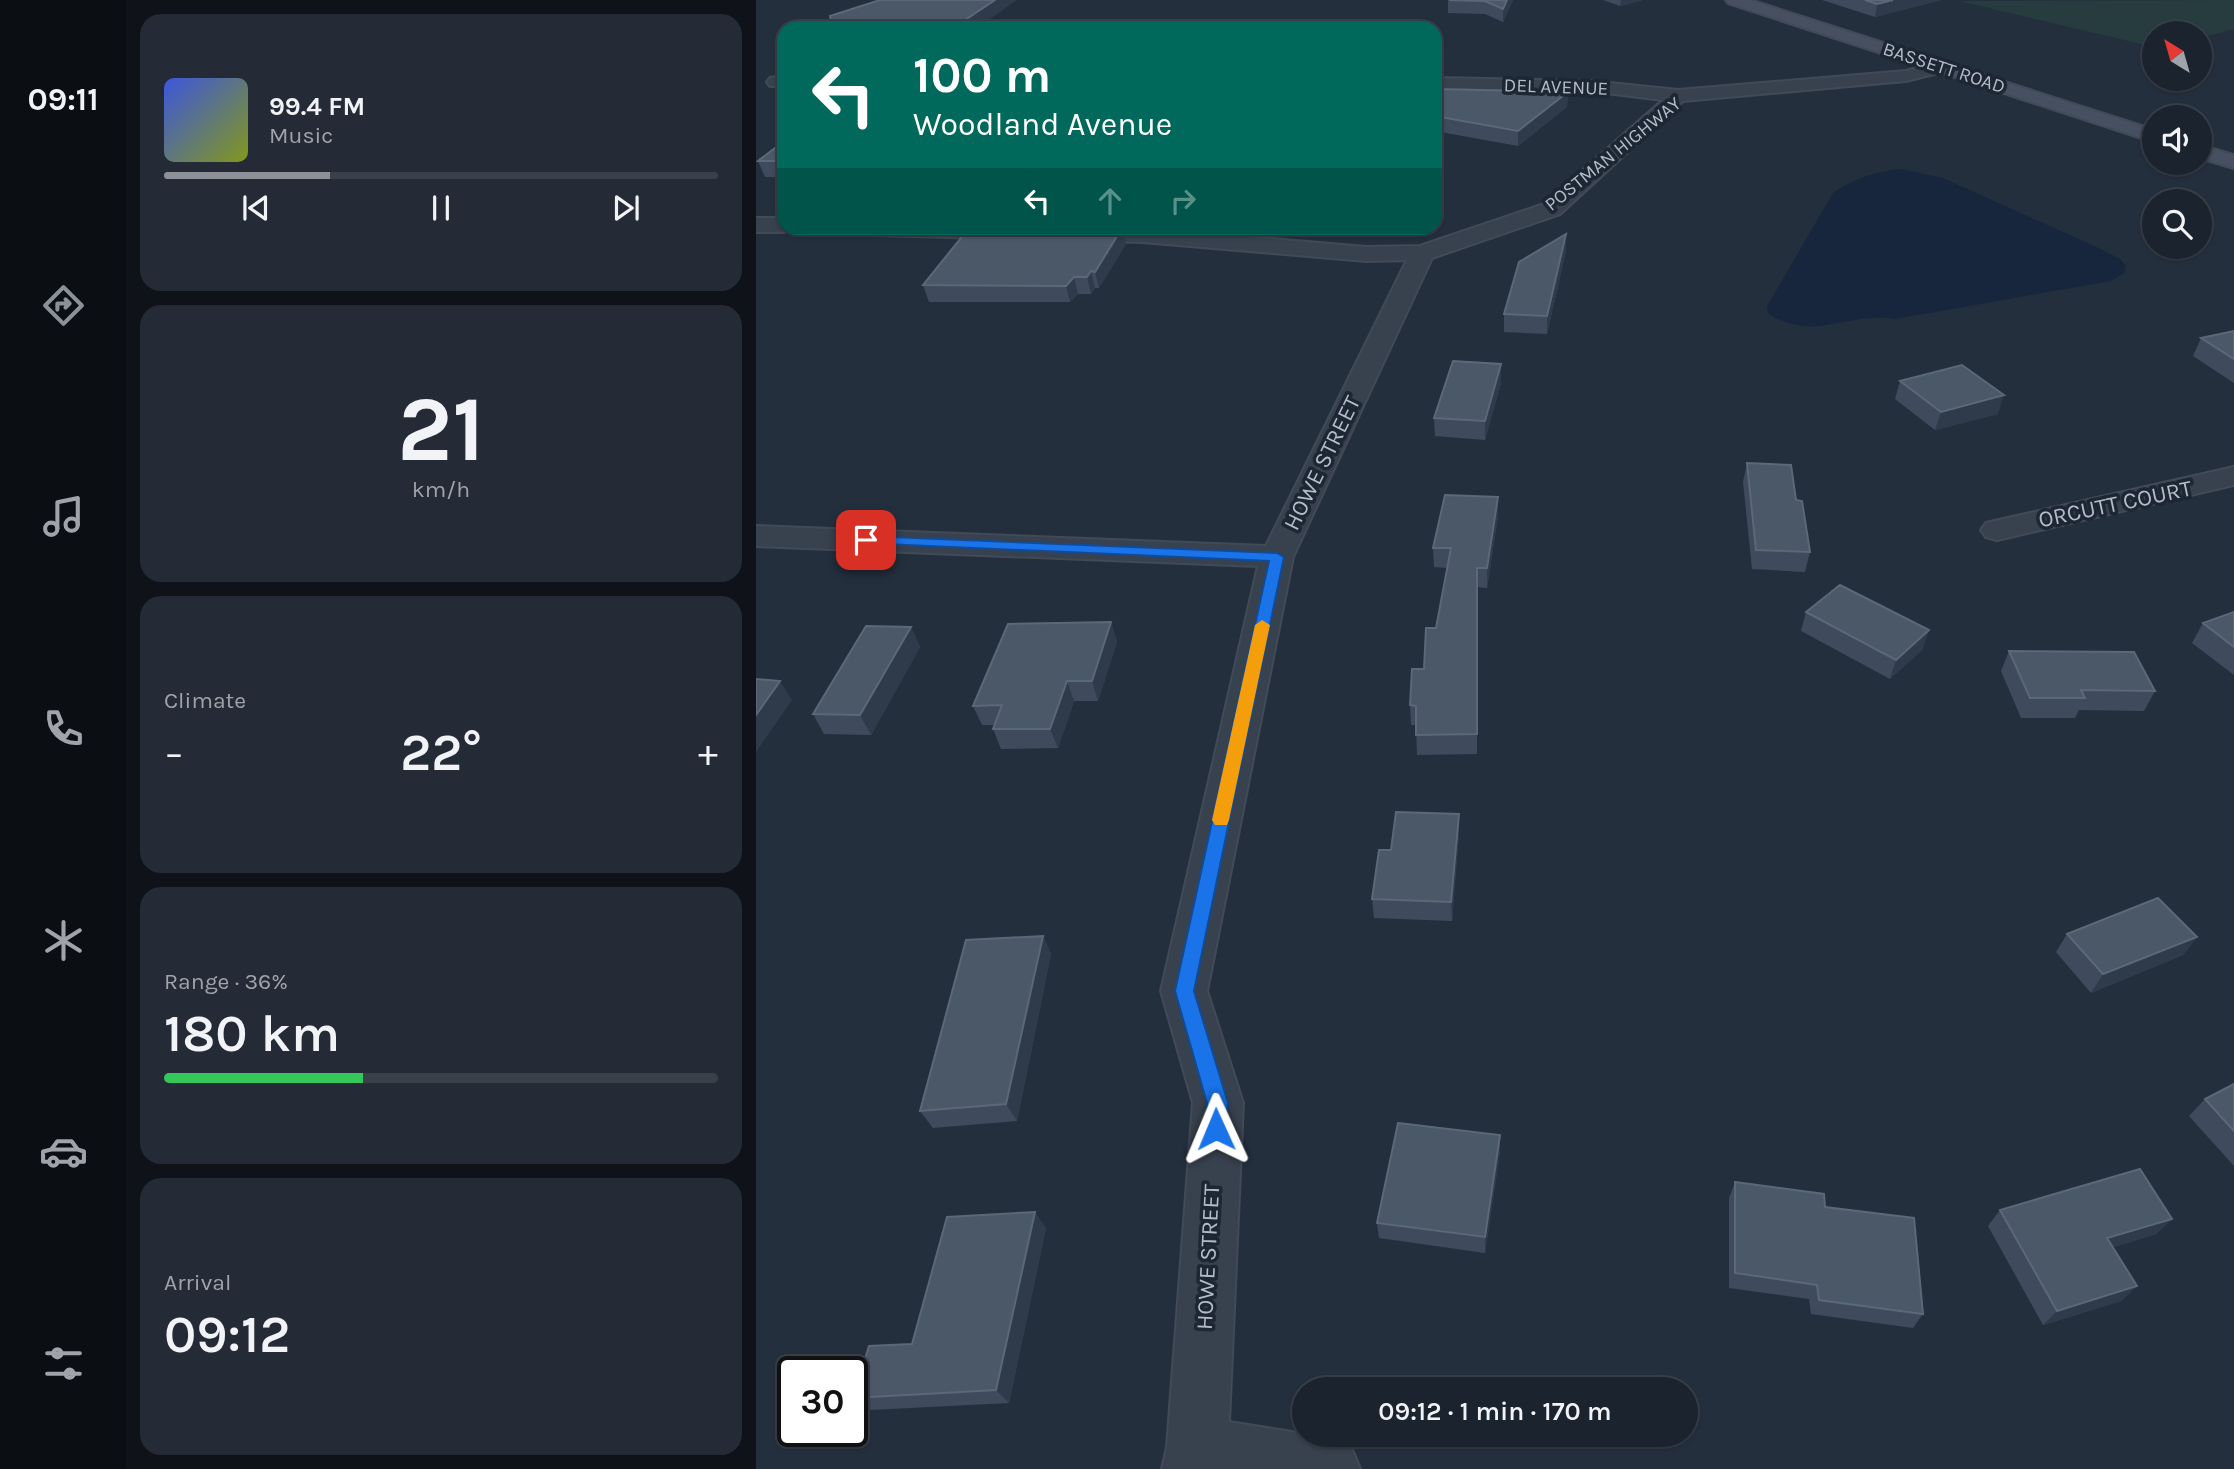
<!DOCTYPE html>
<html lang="en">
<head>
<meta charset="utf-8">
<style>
  :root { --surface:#1b232e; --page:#242b36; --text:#f1f3f6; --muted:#a0a4aa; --line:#39404a; --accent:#8c9099 }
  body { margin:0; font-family:Karla,sans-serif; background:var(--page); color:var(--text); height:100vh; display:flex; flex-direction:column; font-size:26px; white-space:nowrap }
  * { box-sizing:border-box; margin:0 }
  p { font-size:23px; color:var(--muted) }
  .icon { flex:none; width:38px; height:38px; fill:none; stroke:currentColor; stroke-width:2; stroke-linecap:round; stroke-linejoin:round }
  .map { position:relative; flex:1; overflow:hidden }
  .panel { display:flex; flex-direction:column; gap:14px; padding:14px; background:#0f1319; width:630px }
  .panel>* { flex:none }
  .guide { position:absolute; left:21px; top:21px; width:665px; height:214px; border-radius:21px; box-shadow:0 2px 5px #0004,0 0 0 2px var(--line); background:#00695c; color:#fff; overflow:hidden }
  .needle { width:46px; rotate:323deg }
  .fabs { position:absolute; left:1386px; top:21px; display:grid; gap:14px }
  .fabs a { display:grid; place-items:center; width:70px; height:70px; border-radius:50%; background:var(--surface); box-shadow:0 2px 5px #0004,0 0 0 2px var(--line); font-size:35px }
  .speed { position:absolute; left:21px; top:1356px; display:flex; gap:14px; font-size:35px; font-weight:700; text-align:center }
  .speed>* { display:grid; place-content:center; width:91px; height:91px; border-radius:50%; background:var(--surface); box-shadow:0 2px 5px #0004,0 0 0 2px var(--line); line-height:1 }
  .speed .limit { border:4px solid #111; border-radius:10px; background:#fff; color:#111 }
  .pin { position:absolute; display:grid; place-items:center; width:60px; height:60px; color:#fff; margin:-30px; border-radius:14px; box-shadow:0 4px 10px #0006 }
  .me { position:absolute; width:77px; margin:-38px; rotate:359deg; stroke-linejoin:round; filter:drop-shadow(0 0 5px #0008) }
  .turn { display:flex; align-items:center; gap:24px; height:147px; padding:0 21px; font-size:32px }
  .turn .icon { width:91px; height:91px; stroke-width:2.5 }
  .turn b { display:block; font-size:49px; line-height:60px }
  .lanes { display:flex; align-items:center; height:66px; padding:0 21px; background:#0003; justify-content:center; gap:35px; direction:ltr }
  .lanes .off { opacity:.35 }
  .big { font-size:52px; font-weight:600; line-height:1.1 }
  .panel .widget { flex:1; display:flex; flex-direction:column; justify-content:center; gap:10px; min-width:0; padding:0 24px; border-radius:21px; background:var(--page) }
  .panel .dial { align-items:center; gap:0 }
  .dial b { font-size:91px; line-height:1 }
  .song { display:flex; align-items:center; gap:21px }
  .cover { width:84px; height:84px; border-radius:10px; background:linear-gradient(135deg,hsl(230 70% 55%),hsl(70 70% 35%)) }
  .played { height:7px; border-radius:4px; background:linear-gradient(90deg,var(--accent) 30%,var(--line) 30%) }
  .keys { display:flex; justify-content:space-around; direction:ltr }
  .heat { display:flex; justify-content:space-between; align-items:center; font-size:38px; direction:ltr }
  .charge { height:10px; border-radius:5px; background:linear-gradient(90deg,#34c759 36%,var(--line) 0) }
  .trip { position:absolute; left:536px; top:1377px; width:406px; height:70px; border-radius:35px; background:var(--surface); box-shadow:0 2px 5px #0004,0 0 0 2px var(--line); font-weight:600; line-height:70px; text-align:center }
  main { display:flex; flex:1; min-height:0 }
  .dock { display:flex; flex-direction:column; width:126px; justify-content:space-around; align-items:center; background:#0b0e12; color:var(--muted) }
  .dock .icon { width:49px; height:49px }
  .dock .selected { color:var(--accent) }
  .dock b { font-size:32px; color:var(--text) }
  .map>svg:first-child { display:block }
  .green { fill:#263c3f }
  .water { fill:#17263c }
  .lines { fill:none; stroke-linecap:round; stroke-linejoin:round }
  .street-casing { stroke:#414a57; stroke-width:4 }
  .secondary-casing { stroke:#414a57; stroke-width:4 }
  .street { fill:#38414e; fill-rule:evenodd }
  .secondary { fill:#465061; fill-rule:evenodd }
  .wall { fill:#3f4b5c }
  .shaded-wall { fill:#2f3b4b }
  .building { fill:#4b5868; stroke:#5c6777; stroke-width:2 }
  .route { fill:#1a73e8; stroke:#114b97; stroke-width:2 }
  .slow { fill:#f59e0b }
  .labels { text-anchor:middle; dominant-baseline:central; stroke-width:7; stroke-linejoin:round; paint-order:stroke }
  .far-street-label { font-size:19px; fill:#b4bcc9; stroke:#1d2633 }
  .street-label { font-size:23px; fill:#b4bcc9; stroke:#1d2633 }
</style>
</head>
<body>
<main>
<nav class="dock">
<b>09:11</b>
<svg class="icon selected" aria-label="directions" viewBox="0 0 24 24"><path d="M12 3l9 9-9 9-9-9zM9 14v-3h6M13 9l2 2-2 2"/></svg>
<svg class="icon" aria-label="music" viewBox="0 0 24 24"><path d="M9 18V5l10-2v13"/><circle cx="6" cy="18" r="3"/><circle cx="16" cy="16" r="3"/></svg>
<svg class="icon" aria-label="phone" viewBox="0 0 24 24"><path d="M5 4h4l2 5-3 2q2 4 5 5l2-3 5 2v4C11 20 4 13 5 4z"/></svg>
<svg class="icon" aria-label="climate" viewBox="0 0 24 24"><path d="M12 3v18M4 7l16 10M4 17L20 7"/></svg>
<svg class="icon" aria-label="car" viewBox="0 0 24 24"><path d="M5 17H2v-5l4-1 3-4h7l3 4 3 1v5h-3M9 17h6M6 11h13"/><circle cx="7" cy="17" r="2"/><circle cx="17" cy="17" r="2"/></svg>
<svg class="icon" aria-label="filters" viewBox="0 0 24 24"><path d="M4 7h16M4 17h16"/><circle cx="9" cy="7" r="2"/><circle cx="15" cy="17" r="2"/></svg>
</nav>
<section class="panel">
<div class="widget">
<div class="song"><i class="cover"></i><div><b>99.4 FM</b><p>Music</p></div></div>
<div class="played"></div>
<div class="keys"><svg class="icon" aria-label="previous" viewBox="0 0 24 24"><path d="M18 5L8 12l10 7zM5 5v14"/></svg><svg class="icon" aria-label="pause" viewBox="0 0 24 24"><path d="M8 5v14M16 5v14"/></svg><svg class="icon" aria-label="next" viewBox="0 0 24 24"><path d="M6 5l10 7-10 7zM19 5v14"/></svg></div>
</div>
<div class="widget dial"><b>21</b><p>km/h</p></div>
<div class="widget"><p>Climate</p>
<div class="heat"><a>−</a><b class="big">22°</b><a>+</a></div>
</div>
<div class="widget"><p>Range · 36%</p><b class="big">180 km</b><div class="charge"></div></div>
<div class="widget"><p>Arrival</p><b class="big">09:12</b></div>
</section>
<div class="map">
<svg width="1478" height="1469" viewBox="0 0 1478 1469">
  <rect width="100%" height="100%" fill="#242f3e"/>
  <path class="green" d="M1478,0v29l-34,9v-5h-46v14l-195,-46z"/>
  <path class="water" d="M1145,169l42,9 158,71 19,10 6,7 -2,7 -13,8 -215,38c-49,-8 -80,24 -128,-5l-1,-8 66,-113c19,-14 44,-22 68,-24z"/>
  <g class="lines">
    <g class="street-casing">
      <path id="street" d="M1184,62l6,1 3,4 -3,4 -40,10 -223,20 -123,113 -128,44 -139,299 -86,434 36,112 -14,319 100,16 22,9 9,22h-198l5,-22 26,-344 -32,-112 97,-425 -502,-20v-20l510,20 141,-286 -41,1 -224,-19 -271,-7 -8,-2 -3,-5h282l224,19 54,-1 124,-42 119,-104 -73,-9 -155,-3v-10l155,3 88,9 228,-19z
        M28,76v10h-14l-3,-4 3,-4z
        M0,218h28v10h10l-10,4h-28z
        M1478,467v18l-237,55 -11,-3 -5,-7 5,-7z"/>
    </g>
    <g class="secondary-casing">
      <path id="secondary" d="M970,0h24l404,130v12l-426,-139z
        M1444,145l34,10v13l-34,-10z"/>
    </g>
    <use href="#street" class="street"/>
    <use href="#secondary" class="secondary"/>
  </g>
  <path class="wall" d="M124,0l97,28h-144l-2,-6z
    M692,0h65l-10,22 -18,-8 -37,-1z
    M847,0h40l-23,6z
    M1066,0h119l-66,17z
    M679,89l133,3 -1,15 -49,39 -83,-15z
    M28,141v36h-19l-7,-16z
    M810,234v17l-19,83 -43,-2v-18z
    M370,244l-27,44h-4l-4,6h-13l-8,8h-141l-6,-17z
    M1478,331v52l-41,-27 8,-18z
    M745,364v19l-16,57 -50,-4 -1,-18z
    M1144,381l98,33 -63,16 -40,-31z
    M991,463l63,89 -5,20 -53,-3 -9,-87z
    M742,497v19l-11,72 -10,-1v167l-60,1 -1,-30h-5l-1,-20 14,-36 12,-41 11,-60 -13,-1 -1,-19z
    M1050,612l123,18 -7,20 -32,29 -89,-48z
    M1478,612v63l-42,-32 11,-20z
    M355,622l6,20 -19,59h-24l-16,47 -57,1 -8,-20 1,-4h-12l-9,-19z
    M155,627l9,20 -49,88 -47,-1 -11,-20z
    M1253,651l146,40 -11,20 -65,-1 -4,8h-54l-20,-47z
    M703,833l-7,88 -78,-3 -2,-19z
    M1311,934l130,3 -14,18 -92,38 -35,-41z
    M287,936l8,18 -34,167 -84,7 -13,-17z
    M1478,1084v82l-45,-50 16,-17z
    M744,1135v17l-15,101 -106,-15 -2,-15z
    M979,1182l90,25 98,107 -10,14 -102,-14 -2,-15 -80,-11v-90z
    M1244,1210l172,9 -16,15 -43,13 24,39 -16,15 -78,24 -55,-99z
    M290,1228l-37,175 -139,7 -17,-12 59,-54z"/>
  <path class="shaded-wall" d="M239,0h22l-40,28h-17l-1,-4z
    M751,0h6l-10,22v-13z
    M865,0h22l-23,6z
    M1137,0h48l-66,17 2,-13z
    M812,92l-1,15 -49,39v-15z
    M366,228l4,16 -27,44 -4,-16z
    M810,234v17l-19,83v-18z
    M335,271l4,17 -4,6 -4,-17z
    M318,277l4,17 -8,8 -4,-16z
    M745,364v19l-16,57v-19z
    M1248,395l-6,19 -63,16 6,-18z
    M742,497v19l-11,72v-20z
    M355,622l6,20 -19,59 -6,-20z
    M155,627l9,20 -49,88 -11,-20z
    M1173,630l-7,20 -32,29 6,-19z
    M24,681l12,19 -36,52v-37z
    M311,681l7,20 -16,47 -8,-19z
    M703,814v19l-7,88 -1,-19z
    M287,936l8,18 -34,167 -11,-17z
    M1441,937l-14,18 -92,38 12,-19z
    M744,1135v17l-15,101v-16z
    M279,1212l11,16 -37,175 -13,-13z
    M1416,1219l-16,15 -63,20 14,-16z
    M1381,1286l-16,15 -78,24 14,-14z"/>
  <path class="building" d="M124,0h115l-36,24 -128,-2 -1,-6z
    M693,0h58l-4,9 -18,-8z
    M1109,0h28l-16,4z
    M513,27l60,1h-61z
    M679,89l133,3 -50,39 -83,-15z
    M28,141v20h-26z
    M213,228h153l-27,44 -4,-1 -4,6h-13l-8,9 -143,-1z
    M810,234l-19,82 -43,-2 15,-52z
    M1478,331v28l-33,-21z
    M697,361l48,3 -16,57 -51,-3z
    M1206,365l42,30 -63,17 -41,-31z
    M991,463l44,2 5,35 6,1 8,51 -54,-2z
    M689,495l53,2 -11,71h-10v166l-61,1v-29l-6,-1 2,-36h12l2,-41h10l15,-80h-18z
    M1084,585l89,45 -33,30 -90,-48z
    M1478,612v35l-31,-24z
    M355,622l-19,59h-25l-17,48h-57l9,-24 -29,1 35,-82z
    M110,626l45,1 -51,88 -47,-1z
    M1253,651l125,1 21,39 -74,-1 4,8h-55z
    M0,679l24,2 -24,34z
    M640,812l63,2 -8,88 -79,-3 7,-49h12z
    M1402,898l39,39 -94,37 -36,-40z
    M287,936l-37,168 -86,7 46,-171z
    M1478,1084v47l-29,-32z
    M642,1123l102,12 -15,102 -108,-14z
    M1384,1169l32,50 -65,19 30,48 -80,25 -57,-101z
    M979,1182l89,12 1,13 89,11 9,96 -104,-14 -2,-15 -82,-12z
    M279,1212l-39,178 -143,8 16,-52 43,-2 35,-127z"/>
  <path class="route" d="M110,536l411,17 7,4 -90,434 34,112 -4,33 -8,3 -7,-3 -3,-7 1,-26 -32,-112 94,-430 -408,-18v-6z"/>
  <path class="slow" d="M506,620l8,5 -41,195 -2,5h-12l-3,-5 43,-195z"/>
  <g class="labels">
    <g class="far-street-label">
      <text transform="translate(1188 68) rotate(18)">BASSETT ROAD</text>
      <text transform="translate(800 87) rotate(2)">DEL AVENUE</text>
      <text transform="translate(857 154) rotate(-39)">POSTMAN HIGHWAY</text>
    </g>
    <g class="street-label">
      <text transform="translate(566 463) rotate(-64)">HOWE STREET</text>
      <text transform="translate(1359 504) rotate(-12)">ORCUTT COURT</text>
      <text transform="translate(452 1257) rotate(-87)">HOWE STREET</text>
    </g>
  </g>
</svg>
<div class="fabs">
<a><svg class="needle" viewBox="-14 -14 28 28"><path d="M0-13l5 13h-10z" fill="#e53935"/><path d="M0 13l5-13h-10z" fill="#a0a4aa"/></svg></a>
<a><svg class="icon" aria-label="sound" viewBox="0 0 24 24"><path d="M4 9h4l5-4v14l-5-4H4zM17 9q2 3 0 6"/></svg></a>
<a><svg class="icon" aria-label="search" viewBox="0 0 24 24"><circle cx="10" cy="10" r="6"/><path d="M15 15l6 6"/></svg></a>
</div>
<div class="speed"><div class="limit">30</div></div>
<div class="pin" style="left:110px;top:540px;background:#d93025"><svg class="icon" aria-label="arrive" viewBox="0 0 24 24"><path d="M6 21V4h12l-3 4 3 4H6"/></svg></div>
<svg class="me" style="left:460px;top:1129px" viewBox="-20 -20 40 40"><path d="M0-17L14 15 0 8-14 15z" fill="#1a73e8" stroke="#fff" stroke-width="4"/></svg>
<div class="trip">09:12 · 1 min · 170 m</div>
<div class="guide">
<div class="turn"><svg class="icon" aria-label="left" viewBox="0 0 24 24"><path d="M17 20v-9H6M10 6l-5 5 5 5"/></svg><div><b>100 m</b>Woodland Avenue</div></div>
<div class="lanes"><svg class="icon" aria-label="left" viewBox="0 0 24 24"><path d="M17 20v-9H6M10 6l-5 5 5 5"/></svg><svg class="icon off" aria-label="ahead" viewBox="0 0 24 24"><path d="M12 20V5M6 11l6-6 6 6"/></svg><svg class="icon off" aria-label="right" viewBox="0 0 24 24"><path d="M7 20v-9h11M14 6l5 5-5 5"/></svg></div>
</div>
</div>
</main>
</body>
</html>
